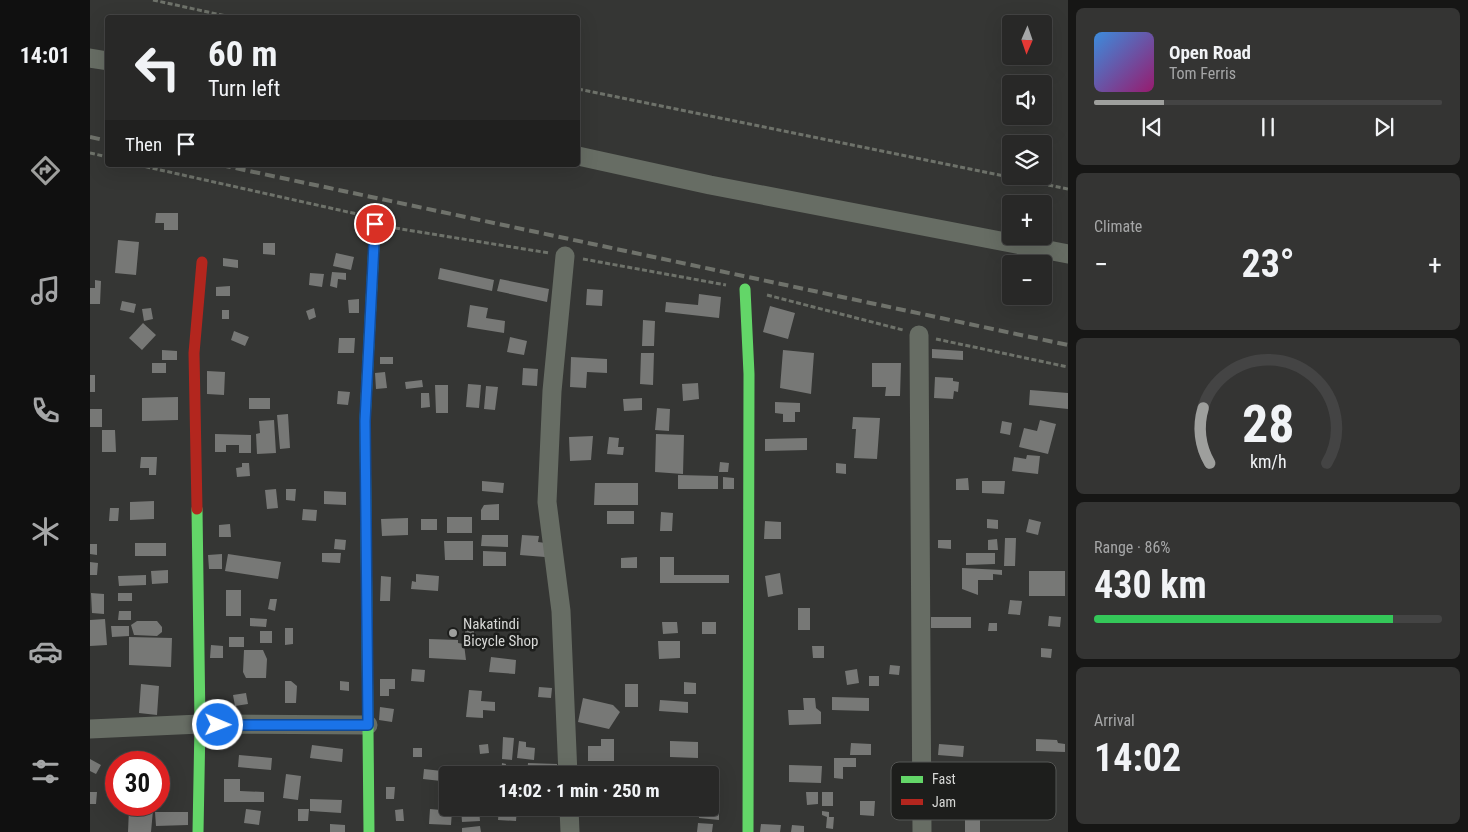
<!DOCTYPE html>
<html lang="en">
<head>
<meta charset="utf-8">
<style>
  :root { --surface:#282827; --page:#343433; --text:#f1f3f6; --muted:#a5a6a7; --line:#444; --accent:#9e9f9d }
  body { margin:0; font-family:"Roboto Condensed",sans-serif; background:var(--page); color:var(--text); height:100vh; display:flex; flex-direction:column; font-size:19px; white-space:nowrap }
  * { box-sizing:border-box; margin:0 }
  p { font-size:16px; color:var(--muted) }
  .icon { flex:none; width:28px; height:28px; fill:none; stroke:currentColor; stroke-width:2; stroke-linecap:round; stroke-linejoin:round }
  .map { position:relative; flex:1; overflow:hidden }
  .panel { display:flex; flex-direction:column; gap:8px; padding:8px; background:#161615; width:400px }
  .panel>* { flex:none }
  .top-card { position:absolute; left:15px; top:15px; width:475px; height:152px; border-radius:5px; box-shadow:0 5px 20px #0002,0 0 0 1px var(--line); background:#282827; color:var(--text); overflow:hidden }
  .needle { width:32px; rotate:182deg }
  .controls { position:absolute; left:912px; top:15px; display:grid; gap:10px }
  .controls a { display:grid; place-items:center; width:50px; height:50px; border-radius:5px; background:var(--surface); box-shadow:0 5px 20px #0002,0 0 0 1px var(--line); font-size:25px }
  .speed { position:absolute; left:15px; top:751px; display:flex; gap:10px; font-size:25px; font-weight:700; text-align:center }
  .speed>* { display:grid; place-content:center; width:65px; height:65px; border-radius:50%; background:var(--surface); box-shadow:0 5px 20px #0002,0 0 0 1px var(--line); line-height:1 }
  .speed .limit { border:8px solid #d22; background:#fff; color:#111 }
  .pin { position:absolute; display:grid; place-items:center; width:42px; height:42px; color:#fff; margin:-21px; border:2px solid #fff; border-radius:50%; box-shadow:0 1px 5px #0007 }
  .me { position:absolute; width:55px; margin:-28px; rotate:91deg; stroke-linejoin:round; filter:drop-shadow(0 0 4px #0008) }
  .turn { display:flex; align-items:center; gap:18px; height:105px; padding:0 20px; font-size:22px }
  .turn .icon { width:65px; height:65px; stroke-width:2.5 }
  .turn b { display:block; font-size:35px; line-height:42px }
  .then { display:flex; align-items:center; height:48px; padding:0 20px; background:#0003; gap:10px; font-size:19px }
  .big { font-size:38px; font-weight:700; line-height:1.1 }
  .panel .card { flex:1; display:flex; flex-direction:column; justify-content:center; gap:8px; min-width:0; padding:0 18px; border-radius:8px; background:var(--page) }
  .panel .dial { align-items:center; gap:0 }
  .dial svg { height:130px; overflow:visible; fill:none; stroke:var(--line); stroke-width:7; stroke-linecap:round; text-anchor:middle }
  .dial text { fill:var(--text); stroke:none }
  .song { display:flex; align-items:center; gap:15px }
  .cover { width:60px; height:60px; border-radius:8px; background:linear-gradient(135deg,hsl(210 70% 55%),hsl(320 70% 35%)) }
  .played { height:5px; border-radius:2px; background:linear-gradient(90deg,var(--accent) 20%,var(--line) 20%) }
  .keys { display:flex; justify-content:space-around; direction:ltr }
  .heat { display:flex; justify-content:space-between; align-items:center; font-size:28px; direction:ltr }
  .charge { height:8px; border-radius:4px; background:linear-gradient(90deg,#34c759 86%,var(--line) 0) }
  .trip { position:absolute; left:349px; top:766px; width:280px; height:50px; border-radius:5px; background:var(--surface); box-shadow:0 5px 20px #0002,0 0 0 1px var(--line); font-weight:700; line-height:50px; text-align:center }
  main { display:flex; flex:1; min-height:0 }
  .menu { display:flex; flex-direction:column; width:90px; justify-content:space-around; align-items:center; background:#101010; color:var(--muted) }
  .menu .icon { width:35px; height:35px }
  .menu .selected { color:var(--accent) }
  .menu b { font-size:22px; color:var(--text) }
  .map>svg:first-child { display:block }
  .building { fill:#777876 }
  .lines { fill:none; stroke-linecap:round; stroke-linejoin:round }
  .path { stroke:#6e726a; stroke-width:3; stroke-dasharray:5 2.5; stroke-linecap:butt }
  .street { stroke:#676d64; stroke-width:19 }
  .fast { stroke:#63d668; stroke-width:11 }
  .jam { stroke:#b3261e; stroke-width:11 }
  .rail { stroke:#6f726b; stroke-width:4; stroke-dasharray:10 5; stroke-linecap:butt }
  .route-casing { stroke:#114b97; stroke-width:12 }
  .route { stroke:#1a73e8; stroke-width:9 }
  .poi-dot { fill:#9e9f9d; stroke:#1d1e1c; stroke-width:2 }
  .labels { text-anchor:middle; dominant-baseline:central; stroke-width:5; stroke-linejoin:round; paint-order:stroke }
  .poi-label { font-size:15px; fill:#d7d8d6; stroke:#1d1e1c; text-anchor:start }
  .key { fill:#1d1e1c; stroke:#555654; stroke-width:1 }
  .key-label { font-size:14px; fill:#d7d8d6 }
</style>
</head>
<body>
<main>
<nav class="menu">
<b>14:01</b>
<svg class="icon selected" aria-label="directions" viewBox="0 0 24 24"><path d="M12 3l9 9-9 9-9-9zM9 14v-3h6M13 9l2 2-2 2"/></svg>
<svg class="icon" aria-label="music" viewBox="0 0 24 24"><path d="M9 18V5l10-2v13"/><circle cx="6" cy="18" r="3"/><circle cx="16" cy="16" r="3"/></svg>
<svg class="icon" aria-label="phone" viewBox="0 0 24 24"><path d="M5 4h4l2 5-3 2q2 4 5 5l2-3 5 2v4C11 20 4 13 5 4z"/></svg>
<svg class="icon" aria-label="climate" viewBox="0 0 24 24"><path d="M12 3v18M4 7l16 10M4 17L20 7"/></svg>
<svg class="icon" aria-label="car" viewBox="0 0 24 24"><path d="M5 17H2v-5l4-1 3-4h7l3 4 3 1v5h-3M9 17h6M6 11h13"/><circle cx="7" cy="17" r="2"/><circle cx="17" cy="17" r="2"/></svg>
<svg class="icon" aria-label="filters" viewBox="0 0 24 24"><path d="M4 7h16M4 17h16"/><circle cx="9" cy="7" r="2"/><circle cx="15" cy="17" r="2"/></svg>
</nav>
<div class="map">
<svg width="978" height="832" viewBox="0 0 978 832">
  <rect width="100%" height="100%" fill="#353634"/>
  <path class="building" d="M66,213h22v17h-14v-7h-9z
    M28,240l21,2 -3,33 -21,-2z
    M173,243h12v12l-12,-1z
    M246,253l18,4 -3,13 -18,-4z
    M133,258l15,2v8l-15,-2z
    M350,268l54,12 -2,11 -54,-12z
    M242,272l14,1v7l-8,-1 -1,9 -7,-2z
    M220,273l14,1 -2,13 -13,-2z
    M410,279l49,10 -2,13 -50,-11z
    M5,280l6,1 -1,23h-10v-16h5z
    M140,286v10h-14v-9z
    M497,289l16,1 -1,16 -16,-1z
    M609,294l22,3 -2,21 -54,-6 1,-10 32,3z
    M269,299v14h-10l-1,-13z
    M32,301l14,3 -2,9 -14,-3z
    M380,305l18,3 -2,10 19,3 -1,12 -37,-6z
    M680,306l25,7 -7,26 -25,-7z
    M61,308l2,11 -9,2 -2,-12z
    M224,308l2,9 -7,3 -3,-9z
    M132,310h7v9h-7z
    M553,320l12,1 -1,25h-12z
    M53,323l13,12 -14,15 -13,-12z
    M144,331l15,6 -4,9 -14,-6z
    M420,337l17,4 -3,14 -17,-3z
    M249,338h16l-1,15h-16z
    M842,349l31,2v9l-31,-2z
    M72,350l15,1v9h-15z
    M693,350l31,3 -3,41 -31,-6z
    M551,353h13l-1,32 -13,-1z
    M290,357h13v7h-13z
    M481,357l36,2v14l-20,-1 -1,16 -16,-1z
    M62,363h14v10h-14z
    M782,363h29l-1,33h-15l1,-9h-14z
    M433,368l15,1 -1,17 -15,-1z
    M117,371l18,1 -1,23 -17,-1z
    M295,372l2,16 -11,1 -1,-16z
    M0,375h5v17h-5z
    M845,377l18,1v3l6,1 -1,10 -4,-1 -1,8 -19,-1z
    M332,380l1,7 -17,2 -1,-7z
    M608,383l1,16 -16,2 -1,-17z
    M378,384l13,1 -2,23 -13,-1z
    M345,385h13v28h-12z
    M396,386l12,1 -3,23 -11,-1z
    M940,390l38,3v16l-39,-4z
    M248,391l12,1 -2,13 -11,-1z
    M331,393h8l1,14 -9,1z
    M88,397v23l-36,1v-23z
    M159,398h21v11h-21z
    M552,398v12l-18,1 -1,-12z
    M685,402l25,1v9h-5v10h-12v-8l-8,-1z
    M567,408l13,1 -1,22 -14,-1z
    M0,409h12v18h-12z
    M198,414l2,34 -10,1 -3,-34z
    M763,417l27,1 -3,41 -23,-1 2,-29h-4z
    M184,420l2,33 -19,1 -1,-20 4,-1 -1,-12z
    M950,420l16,4 -8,30 -29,-7 5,-19 13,3z
    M912,421l10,2 -2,12 -10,-2z
    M12,430h13l1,22h-14z
    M125,434l36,1v18h-12v-8h-13v7h-11z
    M566,434l28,1 -1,39 -28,-2z
    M503,436l-2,24 -21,1 -1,-24z
    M519,437l10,1 -1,9h6l-1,8 -16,-1z
    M717,438v12l-42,1v-12z
    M937,455l13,1 -2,18 -26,-3 2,-14 12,2z
    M51,457h16l-1,18h-7v-7h-9z
    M630,462l9,1 -1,9h-9z
    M152,463h7l1,13 -13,1 -1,-9 6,-1z
    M746,463l10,1v10l-10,-1z
    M588,475l40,1v13h-40z
    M633,477l11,1v11h-11z
    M878,478l1,12h-13v-11z
    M392,481l22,2 -1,10 -21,-2z
    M892,481h23l-1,13 -22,-1z
    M505,483h43v22h-44z
    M186,489l2,19 -11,1 -2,-19z
    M196,489h10l-1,12 -9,-1z
    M234,491l22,1v13l-22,-1z
    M64,501v18l-24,1v-18z
    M409,504v16h-18v-10l3,-5z
    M20,508h9l-1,13h-9z
    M213,509l14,1 -1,11 -14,-1z
    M517,511h27v13h-27z
    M571,512l12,1 -1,18h-12z
    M357,517h25v16h-25z
    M318,518v17l-26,1 -1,-17z
    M331,519h16v11h-16z
    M897,519l11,1v9l-11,-1z
    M939,519l12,3 -3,13 -12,-3z
    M675,521l16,1v17h-17z
    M140,524l1,13h-12v-12z
    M392,535h26v12l-27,-1z
    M432,535l17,1 -1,6 8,1 -1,14 -25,-2z
    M915,538h11l-1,28h-11z
    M245,539l11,1 -1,10 -11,-1z
    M907,539l1,11h-10v-10z
    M848,540h13v9l-13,-1z
    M354,541h29v19h-28z
    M45,543h31v13h-31z
    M0,544h7v11l-7,-1z
    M393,551l23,1v14h-23z
    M232,553h19l-1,10 -18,-1z
    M876,553h29v11l-29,1z
    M132,554v15h-13l-1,-14z
    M138,554l53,8 -3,17 -53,-8z
    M547,557v11h-16v-10z
    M570,557h14v18h55v8h-69z
    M0,562l8,1 -1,12h-7z
    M872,568l40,2v5l-9,-1v6h-15v15l-16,-6z
    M78,570v13l-16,1 -1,-13z
    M939,571h36v25h-36z
    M690,573l3,21 -15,3 -3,-21z
    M326,574l23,2 -1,15 -27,-2 1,-8 4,1z
    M56,575v10l-27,1 -1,-10z
    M291,576l10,1 -1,24h-10z
    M136,590h15v26h-15z
    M1,593l13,1v20l-12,-1z
    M28,593h14v8h-14z
    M180,599h7l-2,12 -7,-2z
    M920,600l12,1 -2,14 -12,-1z
    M708,608h12v22h-12z
    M29,611h12v9h-13z
    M959,616l12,1 -1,10 -12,-1z
    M841,617h40v11h-40z
    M160,618l17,1 -1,8 -16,-1z
    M15,619l2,26 -17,1v-26z
    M47,621h20l5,6v5l-5,4 -23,-1 -3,-10z
    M572,622h15l1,11 -15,1z
    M612,622h14v12h-14z
    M375,623h9v18h-9z
    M899,623h8v8h-9z
    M21,626h18v10l-17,1z
    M195,628h8v16l-8,1z
    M170,631h12v12h-12z
    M39,637l43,1 -1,29 -42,-2z
    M139,637h15v10h-15z
    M339,639l29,1v3l6,1 2,16 -37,-2z
    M568,641h22v17l-21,1z
    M121,645l12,1v12h-13z
    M722,646h12v12h-11z
    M951,648l11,1 -1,9 -10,-1z
    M154,650h19l4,9 -1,19h-20l-3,-6z
    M401,657l25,3 -1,14 -26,-2z
    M800,665l10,1 -1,9 -10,-1z
    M322,669l13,1 -1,12 -13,-1z
    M767,669l2,14 -12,2 -2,-14z
    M779,676h10v10h-10z
    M290,679h15v10h-6v7h-9z
    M195,681h6l6,5 -1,17h-11z
    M250,681l9,1v9l-9,-1z
    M594,682l12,1v11h-12z
    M51,684l18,2 -2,29 -18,-2z
    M535,684h13v23h-13z
    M449,687l13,1 -1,10 -13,-1z
    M379,690l13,1 -1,10 14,1v9l-12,-1v8l-17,-1z
    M156,693l2,11 -13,2 -2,-11z
    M742,697l37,1v13l-37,-1z
    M493,698l30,7 7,7 -11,17 -31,-7z
    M713,698h12l1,10 5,4v12l-32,1 -1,-15h16z
    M570,700l28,2v11l-29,-2z
    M290,707l14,2 -2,13 -13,-2z
    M413,737l11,1 -2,22 -10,-1z
    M511,739h13v22h-26v-15h13z
    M946,739l21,1 1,3 7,1v8l-29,-1z
    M429,741l7,1v5l9,1 -1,12 -17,-2z
    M580,741l28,1v16l-28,-1z
    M761,743l20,1v11h-21z
    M398,744l1,9 -9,1 -1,-9z
    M849,744l25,2 -1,11 -25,-2z
    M222,745l31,4 -1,13 -32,-4z
    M323,748h9v9h-9z
    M149,755l33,3 -1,12 -33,-3z
    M744,758h22v9h-13v12l-9,-1z
    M0,759l11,6 -5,9 -6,-3z
    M412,763l4,1 -1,6 5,1v4h-9z
    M438,763l29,1v11h-30z
    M699,765l33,1 -1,17 -32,-1z
    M334,769l18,2 -1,10 -18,-2z
    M196,774l15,2 -3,24 -15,-2z
    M134,779h16v12l24,1v10h-40z
    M296,787h9l-1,12h-8z
    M69,789h6l1,9 -7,1z
    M0,792h7l-1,12h-6z
    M716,792h12v12l-11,1z
    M732,792h11v14h-11z
    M220,799l32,1 -1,13 -31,-2z
    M770,801h15l-1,15 -14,-1z
    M371,808h18l1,13 -18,1z
    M409,808h18l-1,13 -18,-1z
    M609,808l20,1v11l-20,-2z
    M39,809l24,1 -2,22h-23z
    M156,809l15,2 -2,14 -15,-2z
    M208,809h11l-1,12h-10z
    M313,809l1,12h-8l-1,-11z
    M340,809l22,2 -1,14 -22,-1z
    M732,811l7,1v5h5l-1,12 -7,-1 1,-11 -5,-2z
    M65,812h33v13l-32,1z
    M875,818h15v14h-15z
    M608,823l15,1 -1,8h-15z
    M240,824l15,1v7h-15z
    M671,824l20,1 -1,7h-20z
    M702,825l12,1v6h-13z
    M390,826l1,6h-19v-4z"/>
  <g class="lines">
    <path class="path" d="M63,0l82,18
      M488,89l490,100
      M0,153l18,4
      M48,165l219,49
      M305,228l154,25
      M493,259l143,26
      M677,295l136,35
      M846,339l132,28"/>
    <path class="street" d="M0,58l18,3
      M488,156l132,29 358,69
      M475,256l-13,135 -5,111 14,109 7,164
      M829,335l3,497
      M0,729l110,-5 168,1
      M479,808l1,24"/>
    <path class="fast" d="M655,289l4,85 -1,458
      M107,509l3,215 -2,108
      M279,832l-4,-411 10,-197"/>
    <path class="jam" d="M107,509l-3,-156 8,-91"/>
    <path class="rail" d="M0,137l18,4
      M131,165l847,180"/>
  </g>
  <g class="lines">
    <g class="route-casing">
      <path id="route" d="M128,725h150l-3,-304 10,-197"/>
    </g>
    <use href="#route" class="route"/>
  </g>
  <circle class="poi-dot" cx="363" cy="633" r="5"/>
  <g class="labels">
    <g class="poi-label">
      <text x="373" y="624">Nakatindi<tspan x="373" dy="17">Bicycle Shop</tspan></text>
    </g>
  </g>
  <rect x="801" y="762" width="165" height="58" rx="8" class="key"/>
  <rect x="811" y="776" width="22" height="7" fill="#63d668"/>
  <rect x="811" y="799" width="22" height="6" fill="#b3261e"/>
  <g class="key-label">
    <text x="842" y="784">Fast</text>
    <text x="842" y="807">Jam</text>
  </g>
</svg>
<div class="controls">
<a><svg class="needle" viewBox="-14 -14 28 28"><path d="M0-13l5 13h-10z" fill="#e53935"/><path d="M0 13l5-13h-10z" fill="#a5a6a7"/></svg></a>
<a><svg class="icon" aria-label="sound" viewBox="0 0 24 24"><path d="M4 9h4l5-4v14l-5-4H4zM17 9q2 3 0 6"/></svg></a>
<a><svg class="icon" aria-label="layers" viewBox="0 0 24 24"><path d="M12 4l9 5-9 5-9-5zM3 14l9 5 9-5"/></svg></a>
<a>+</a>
<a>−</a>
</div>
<div class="speed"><div class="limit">30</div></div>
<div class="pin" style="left:285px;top:224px;background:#d93025"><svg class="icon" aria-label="arrive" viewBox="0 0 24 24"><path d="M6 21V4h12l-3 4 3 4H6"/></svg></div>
<svg class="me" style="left:128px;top:725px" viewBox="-20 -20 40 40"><circle r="17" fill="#1a73e8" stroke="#fff" stroke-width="3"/><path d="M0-11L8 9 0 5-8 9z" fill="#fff"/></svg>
<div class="trip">14:02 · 1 min · 250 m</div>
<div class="top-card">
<div class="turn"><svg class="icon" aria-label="left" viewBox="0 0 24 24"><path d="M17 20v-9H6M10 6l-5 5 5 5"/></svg><div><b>60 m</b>Turn left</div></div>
<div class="then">Then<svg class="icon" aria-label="arrive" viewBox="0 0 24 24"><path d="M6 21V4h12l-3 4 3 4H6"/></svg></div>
</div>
</div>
<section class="panel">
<div class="card">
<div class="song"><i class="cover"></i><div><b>Open Road</b><p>Tom Ferris</p></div></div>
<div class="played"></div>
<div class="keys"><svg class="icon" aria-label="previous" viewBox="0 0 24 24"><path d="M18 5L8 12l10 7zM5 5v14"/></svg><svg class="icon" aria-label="pause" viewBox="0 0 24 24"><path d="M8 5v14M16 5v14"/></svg><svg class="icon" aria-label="next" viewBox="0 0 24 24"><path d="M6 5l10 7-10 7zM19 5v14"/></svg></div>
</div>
<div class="card"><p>Climate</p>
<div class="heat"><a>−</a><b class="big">23°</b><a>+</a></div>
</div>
<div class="card dial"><svg viewBox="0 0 100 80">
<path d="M14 69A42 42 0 1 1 86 69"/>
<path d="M14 69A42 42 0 0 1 10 35" stroke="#9e9f9d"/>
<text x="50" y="56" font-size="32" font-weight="700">28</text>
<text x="50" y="72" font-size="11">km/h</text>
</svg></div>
<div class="card"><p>Range · 86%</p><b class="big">430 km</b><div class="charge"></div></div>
<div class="card"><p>Arrival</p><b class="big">14:02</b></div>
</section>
</main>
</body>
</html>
